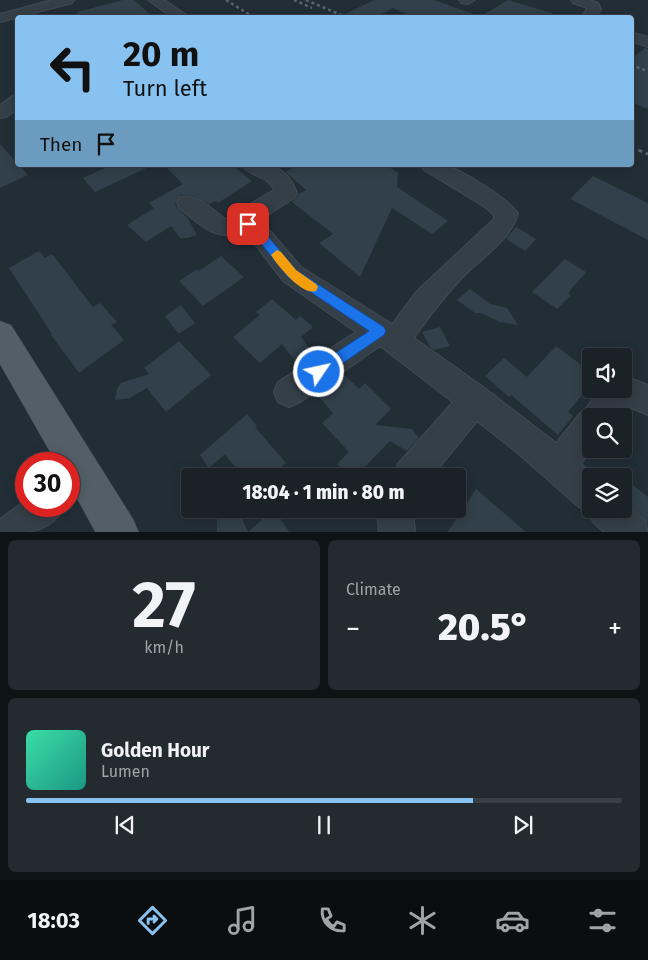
<!DOCTYPE html>
<html lang="en">
<head>
<meta charset="utf-8">
<style>
  :root { --surface:#1a2228; --page:#232a30; --text:#f1f3f6; --muted:#9fa4a8; --line:#383f45; --accent:#87c2f0 }
  body { margin:0; font-family:"Fira Sans",sans-serif; background:var(--page); color:var(--text); height:100vh; display:flex; flex-direction:column; font-size:19px; white-space:nowrap }
  * { box-sizing:border-box; margin:0 }
  p { font-size:16px; color:var(--muted) }
  .icon { flex:none; width:28px; height:28px; fill:none; stroke:currentColor; stroke-width:2; stroke-linecap:round; stroke-linejoin:round }
  .map { position:relative; height:532px; overflow:hidden }
  .details { display:flex; flex-direction:column; gap:8px; padding:8px; background:#0e1316; flex:1 }
  .details>* { flex:none }
  .top-card { position:absolute; left:15px; top:15px; width:619px; height:152px; border-radius:5px; box-shadow:0 2px 12px #0003,0 0 0 1px var(--line); background:#87c2f0; color:#111; overflow:hidden }
  .controls { position:absolute; left:582px; top:348px; display:grid; gap:10px }
  .controls a { display:grid; place-items:center; width:50px; height:50px; border-radius:5px; background:var(--surface); box-shadow:0 2px 12px #0003,0 0 0 1px var(--line); font-size:25px }
  .speed { position:absolute; left:15px; top:452px; display:flex; gap:10px; font-size:25px; font-weight:700; text-align:center }
  .speed>* { display:grid; place-content:center; width:65px; height:65px; border-radius:50%; background:var(--surface); box-shadow:0 2px 12px #0003,0 0 0 1px var(--line); line-height:1 }
  .speed .limit { border:8px solid #d22; background:#fff; color:#111 }
  .pin { position:absolute; display:grid; place-items:center; width:42px; height:42px; color:#fff; margin:-21px; border-radius:10px; box-shadow:0 2px 8px #0006 }
  .me { position:absolute; width:55px; margin:-28px; rotate:56deg; stroke-linejoin:round; filter:drop-shadow(0 0 4px #0008) }
  .turn { display:flex; align-items:center; gap:18px; height:105px; padding:0 25px; font-size:22px }
  .turn .icon { width:65px; height:65px; stroke-width:2.5 }
  .turn b { display:block; font-size:35px; line-height:42px }
  .then { display:flex; align-items:center; height:48px; padding:0 25px; background:#0003; gap:10px; font-size:19px }
  .big { font-size:38px; font-weight:800; line-height:1.1 }
  .details .card { flex:1; display:flex; flex-direction:column; justify-content:center; gap:8px; min-width:0; padding:0 18px; border-radius:8px; background:var(--page) }
  .details .dial { align-items:center; gap:0 }
  .dial b { font-size:65px; line-height:1 }
  .song { display:flex; align-items:center; gap:15px }
  .cover { width:60px; height:60px; border-radius:8px; background:linear-gradient(135deg,hsl(160 70% 55%),hsl(170 70% 35%)) }
  .played { height:5px; border-radius:2px; background:linear-gradient(90deg,var(--accent) 75%,var(--line) 75%) }
  .keys { display:flex; justify-content:space-around; direction:ltr }
  .heat { display:flex; justify-content:space-between; align-items:center; font-size:28px; direction:ltr }
  .details .tiles { flex:1; display:grid; gap:8px; grid-template-columns:1fr 1fr }
  .card:last-child { grid-column:span 2 }
  .trip { position:absolute; left:181px; top:468px; width:285px; height:50px; border-radius:5px; background:var(--surface); box-shadow:0 2px 12px #0003,0 0 0 1px var(--line); font-weight:800; line-height:50px; text-align:center }
  .tabs { display:flex; height:80px; justify-content:space-around; align-items:center; background:#0a0e10; color:var(--muted) }
  .tabs .icon { width:35px; height:35px }
  .tabs .on { color:var(--accent) }
  .tabs b { font-size:22px; color:var(--text) }
  .map>svg:first-child { display:block }
  .building { fill:#31404a }
  .lines { fill:none; stroke-linecap:round; stroke-linejoin:round }
  .minor-casing { stroke:#414b53; stroke-width:2 }
  .major-casing { stroke:#414b53; stroke-width:1 }
  .minor { fill:#353f47; fill-rule:evenodd }
  .major { fill:#535f67; fill-rule:evenodd }
  .rail-far1 { stroke:#57646e; stroke-width:2.5; stroke-dasharray:3 3; stroke-linecap:butt }
  .rail { stroke:#57646e; stroke-width:3; stroke-dasharray:4 4; stroke-linecap:butt }
  .route { fill:#1a73e8; stroke:#114b97 }
  .slow { fill:#f59e0b }
</style>
</head>
<body>
<div class="map">
<svg width="648" height="533" viewBox="0 0 648 533">
  <rect width="100%" height="100%" fill="#222e36"/>
  <path class="building" d="M123,0h11l20,18h-76l-1,-6z
    M374,0h60l42,15v3h-60l-23,-10 -19,10h-37z
    M508,0l47,14 -1,4h-76z
    M645,48l3,1v60l-17,-7v-43z
    M0,144l28,31 -28,13z
    M111,165h42l-58,27 -12,-14z
    M164,165h68l20,16 -34,22 -2,-2 -7,3 -16,-8 -13,-1 -5,9 4,6 8,7 10,18 -10,3h-7l-9,-12 -25,16 -19,-17 27,-17 -5,-5 34,-19z
    M297,165h89l12,8 -1,14 51,34 -16,13 -40,-26 -32,69 -41,-34 14,-9 -41,-32 7,-8 7,-4 -20,-18z
    M593,176l55,27v37l-78,-41z
    M516,227l20,12 -11,12 -19,-12z
    M39,251l6,7 7,-4 41,53 7,-4 17,19 -6,3 13,15 -45,33 -28,-38 1,-1 -43,-66z
    M221,256l23,21 -41,29 -24,-25 18,-12 2,2z
    M565,259l21,13 -18,21 3,2 -14,14 -25,-17z
    M470,289l20,15 17,4 11,17 -18,-3 -19,-9h-6l-18,-13z
    M272,299l24,21 4,-4 13,11 -12,10 14,19 -16,10 -17,-22 -22,19 -27,-26 27,-22 -4,-3z
    M181,305l14,18 -16,11 -14,-18z
    M440,327l10,19 -16,4 -4,-3 -8,-15z
    M179,341l32,34 -45,37 -19,-24 -17,10 -15,2 2,-11 4,-6 28,-9 -5,-6z
    M556,346l35,26v12l-23,28 5,4 -15,19 -47,-40 -2,2 -24,-21 19,-18 23,19z
    M345,375l14,14 6,-6 26,26 -16,16 37,4 7,9 -12,13 -17,-10 -34,35h-8l-11,-12 12,-12 -27,-29 11,-10 -15,-17z
    M247,414l10,12 -2,1 31,36 -14,13h-30l-17,-22 -16,14 -9,-13z
    M624,478l24,19v28l-2,-6 -22,-20z
    M476,489l51,44h-80z
    M225,509h13l10,23 26,-23 16,24h-47l-26,-1v-13z"/>
  <g class="lines">
    <g class="minor-casing">
      <path id="minor" d="M52,0h22l-2,3 -72,19v-8z
        M148,0h16l27,18h-18z
        M459,0h16l-7,4 -7,-1z
        M571,0h19l8,3 3,6 -5,9h-14l5,-10 -14,-5z
        M631,32l17,5v10l-17,-6z
        M18,95v14l-12,8 -6,1v-13l12,-9z
        M242,165c27,0 44,-2 55,28l-3,5 -36,23 13,11 30,35 91,57 25,-33 76,-71 2,-4 -10,-9 -61,-37 -3,-5c8,0 20,-2 27,1 17,7 62,33 70,48 -8,26 -34,42 -53,61 -19,19 -35,40 -51,63l72,51 70,54 24,-30 4,-2 16,-22h24l1,-13 23,9v30l-21,-9 -10,10h-26l1,33 -11,15 15,12h-5v33h33v-8l21,19 3,13h-43l-12,-11 -4,-10 -10,-5 -66,-58 -36,-28 -45,55h-39l5,-12 55,-62 -73,-56 -80,56 -11,5 -11,-5 -4,-10 4,-10 78,-50 -73,-51 -28,-37 -15,-13c-23,13 -42,-9 -60,-22l-3,-6 3,-6c17,-4 32,12 45,22l49,-29c-6,-15 -25,-13 -32,-25z
        M26,500v6h39c-14,27 -35,27 -65,27v-14z
        M377,509h36l2,24h-36z"/>
    </g>
    <g class="major-casing">
      <path id="major" d="M0,321l11,4 122,194 6,14h-43l-27,-49v-20h-12l-57,-100z"/>
    </g>
    <use href="#minor" class="minor"/>
    <use href="#major" class="major"/>
    <path class="rail-far1" d="M226,0l29,18
      M294,0l18,8
      M306,0l42,18
      M631,65l17,6"/>
    <path class="rail" d="M631,147l17,7"/>
  </g>
  <path class="route" d="M248,220l19,15 29,35 88,57 2,4 -2,4 -60,41 -5,2 -5,-2 -2,-4 2,-5 55,-36 -81,-54 -29,-36 -15,-14 -1,-3z"/>
  <path class="slow" d="M277,250l4,2 15,18 20,14 2,3 -2,4c-14,5 -38,-25 -45,-36z"/>
</svg>
<div class="controls">
<a><svg class="icon" aria-label="sound" viewBox="0 0 24 24"><path d="M4 9h4l5-4v14l-5-4H4zM17 9q2 3 0 6"/></svg></a>
<a><svg class="icon" aria-label="search" viewBox="0 0 24 24"><circle cx="10" cy="10" r="6"/><path d="M15 15l6 6"/></svg></a>
<a><svg class="icon" aria-label="layers" viewBox="0 0 24 24"><path d="M12 4l9 5-9 5-9-5zM3 14l9 5 9-5"/></svg></a>
</div>
<div class="speed"><div class="limit">30</div></div>
<div class="pin" style="left:248px;top:224px;background:#d93025"><svg class="icon" aria-label="arrive" viewBox="0 0 24 24"><path d="M6 21V4h12l-3 4 3 4H6"/></svg></div>
<svg class="me" style="left:319px;top:372px" viewBox="-20 -20 40 40"><circle r="17" fill="#1a73e8" stroke="#fff" stroke-width="3"/><path d="M0-11L8 9 0 5-8 9z" fill="#fff"/></svg>
<div class="trip">18:04 · 1 min · 80 m</div>
<div class="top-card">
<div class="turn"><svg class="icon" aria-label="left" viewBox="0 0 24 24"><path d="M17 20v-9H6M10 6l-5 5 5 5"/></svg><div><b>20 m</b>Turn left</div></div>
<div class="then">Then<svg class="icon" aria-label="arrive" viewBox="0 0 24 24"><path d="M6 21V4h12l-3 4 3 4H6"/></svg></div>
</div>
</div>
<section class="details">
<div class="tiles">
<div class="card dial"><b>27</b><p>km/h</p></div>
<div class="card"><p>Climate</p>
<div class="heat"><a>−</a><b class="big">20.5°</b><a>+</a></div>
</div>
<div class="card">
<div class="song"><i class="cover"></i><div><b>Golden Hour</b><p>Lumen</p></div></div>
<div class="played"></div>
<div class="keys"><svg class="icon" aria-label="previous" viewBox="0 0 24 24"><path d="M18 5L8 12l10 7zM5 5v14"/></svg><svg class="icon" aria-label="pause" viewBox="0 0 24 24"><path d="M8 5v14M16 5v14"/></svg><svg class="icon" aria-label="next" viewBox="0 0 24 24"><path d="M6 5l10 7-10 7zM19 5v14"/></svg></div>
</div>
</div>
</section>
<nav class="tabs">
<b>18:03</b>
<svg class="icon on" aria-label="directions" viewBox="0 0 24 24"><path d="M12 3l9 9-9 9-9-9zM9 14v-3h6M13 9l2 2-2 2"/></svg>
<svg class="icon" aria-label="music" viewBox="0 0 24 24"><path d="M9 18V5l10-2v13"/><circle cx="6" cy="18" r="3"/><circle cx="16" cy="16" r="3"/></svg>
<svg class="icon" aria-label="phone" viewBox="0 0 24 24"><path d="M5 4h4l2 5-3 2q2 4 5 5l2-3 5 2v4C11 20 4 13 5 4z"/></svg>
<svg class="icon" aria-label="climate" viewBox="0 0 24 24"><path d="M12 3v18M4 7l16 10M4 17L20 7"/></svg>
<svg class="icon" aria-label="car" viewBox="0 0 24 24"><path d="M5 17H2v-5l4-1 3-4h7l3 4 3 1v5h-3M9 17h6M6 11h13"/><circle cx="7" cy="17" r="2"/><circle cx="17" cy="17" r="2"/></svg>
<svg class="icon" aria-label="filters" viewBox="0 0 24 24"><path d="M4 7h16M4 17h16"/><circle cx="9" cy="7" r="2"/><circle cx="15" cy="17" r="2"/></svg>
</nav>
</body>
</html>
